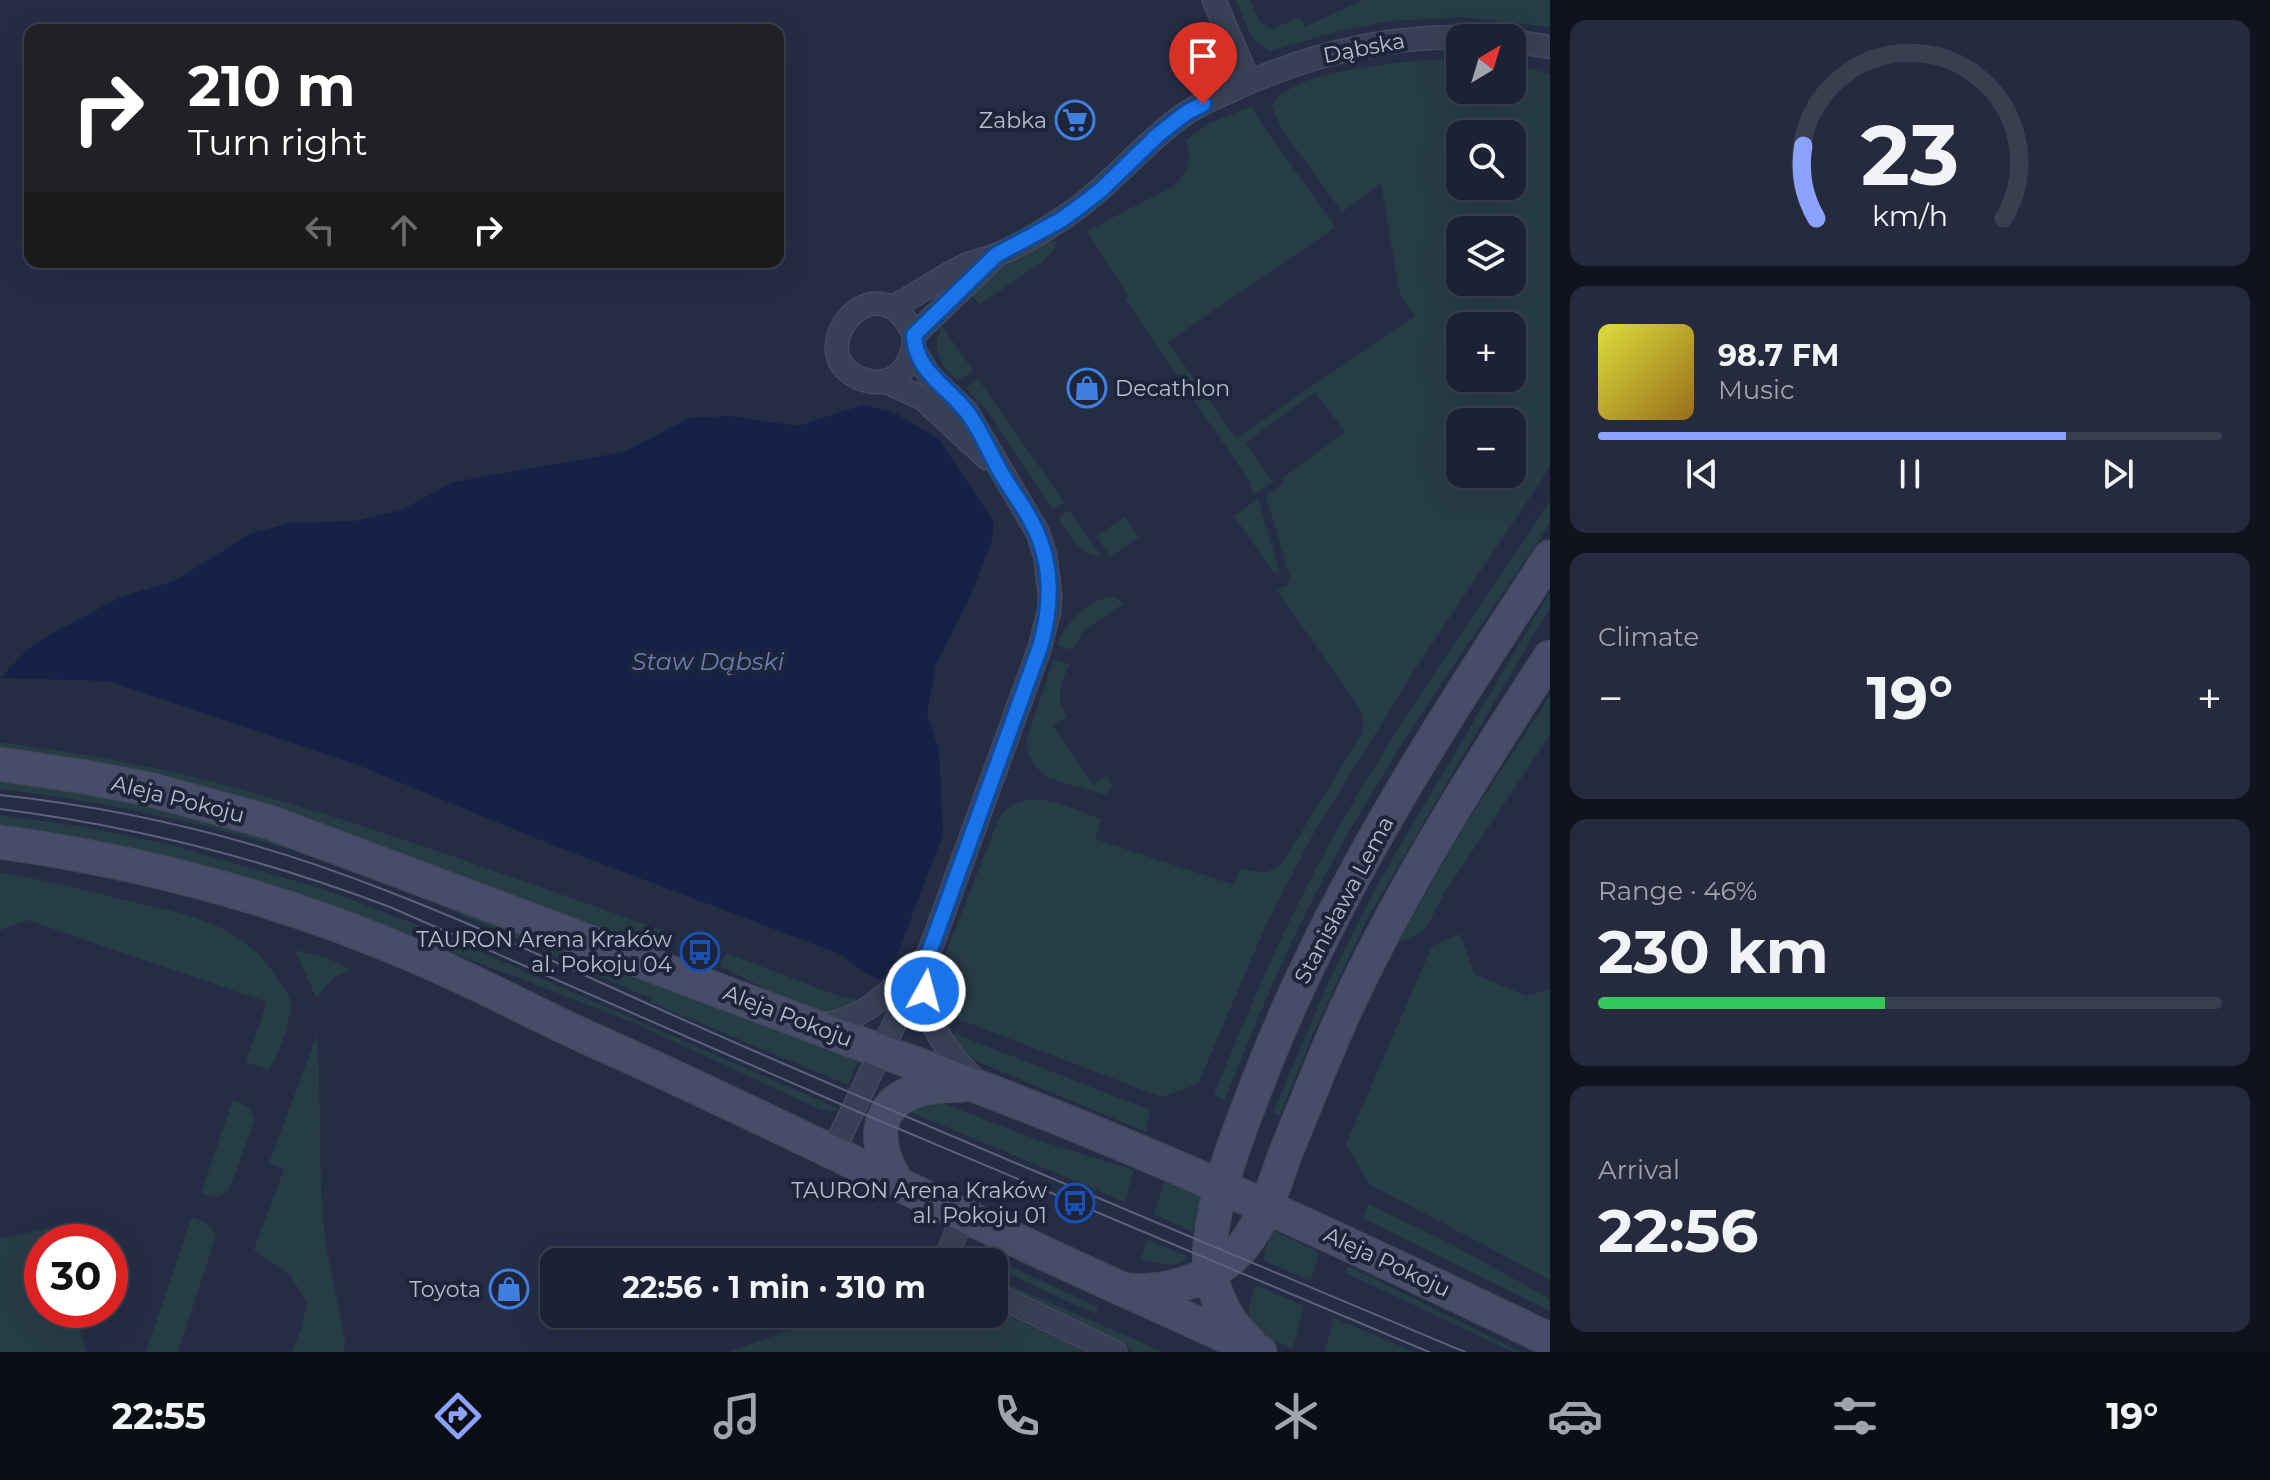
<!DOCTYPE html>
<html lang="en">
<head>
<meta charset="utf-8">
<style>
  :root { --surface:#1c2234; --page:#252a3c; --text:#f1f3f6; --muted:#a0a4ac; --line:#3a3f4f; --accent:#8ba3ff }
  body { margin:0; font-family:Montserrat,sans-serif; background:var(--page); color:var(--text); height:100vh; display:flex; flex-direction:column; font-size:30px; white-space:nowrap }
  * { box-sizing:border-box; margin:0 }
  p { font-size:26px; color:var(--muted) }
  .icon { flex:none; width:44px; height:44px; fill:none; stroke:currentColor; stroke-width:2; stroke-linecap:round; stroke-linejoin:round }
  .map { position:relative; flex:1; overflow:hidden }
  .drawer { display:flex; flex-direction:column; gap:20px; padding:20px; background:#0f131d; width:720px }
  .drawer>* { flex:none }
  .banner { position:absolute; left:24px; top:24px; width:760px; height:244px; border-radius:16px; box-shadow:0 8px 32px #0002,0 0 0 2px var(--line); background:#202124; color:#fff; overflow:hidden }
  .needle { width:52px; rotate:38deg }
  .tools { position:absolute; left:1446px; top:24px; display:grid; gap:16px }
  .tools a { display:grid; place-items:center; width:80px; height:80px; border-radius:16px; background:var(--surface); box-shadow:0 8px 32px #0002,0 0 0 2px var(--line); font-size:40px }
  .speed { position:absolute; left:24px; top:1224px; display:flex; gap:16px; font-size:40px; font-weight:700; text-align:center }
  .speed>* { display:grid; place-content:center; width:104px; height:104px; border-radius:50%; background:var(--surface); box-shadow:0 8px 32px #0002,0 0 0 2px var(--line); line-height:1 }
  .speed .limit { border:12px solid #d22; background:#fff; color:#111 }
  .pin { position:absolute; display:grid; place-items:center; width:68px; height:68px; color:#fff; margin:-82px -34px; border-radius:50% 50% 50% 0; rotate:-45deg; box-shadow:0 0 8px #0007 }
  .pin .icon { rotate:45deg }
  .me { position:absolute; width:88px; margin:-44px; rotate:7deg; stroke-linejoin:round; filter:drop-shadow(0 0 6px #0008) }
  .turn { display:flex; align-items:center; gap:28px; height:168px; padding:0 32px; font-size:36px }
  .turn .icon { width:104px; height:104px; stroke-width:2.5 }
  .turn b { display:block; font-size:56px; line-height:68px }
  .lanes { display:flex; align-items:center; height:76px; padding:0 32px; background:#0003; justify-content:center; gap:40px; direction:ltr }
  .lanes .off { opacity:.35 }
  .big { font-size:60px; font-weight:700; line-height:1.1 }
  .drawer .card { flex:1; display:flex; flex-direction:column; justify-content:center; gap:12px; min-width:0; padding:0 28px; border-radius:16px; background:var(--page) }
  .drawer .dial { align-items:center; gap:0 }
  .dial svg { height:208px; overflow:visible; fill:none; stroke:var(--line); stroke-width:7; stroke-linecap:round; text-anchor:middle }
  .dial text { fill:var(--text); stroke:none }
  .song { display:flex; align-items:center; gap:24px }
  .cover { width:96px; height:96px; border-radius:12px; background:linear-gradient(135deg,hsl(60 70% 55%),hsl(40 70% 35%)) }
  .played { height:8px; border-radius:4px; background:linear-gradient(90deg,var(--accent) 75%,var(--line) 75%) }
  .keys { display:flex; justify-content:space-around; direction:ltr }
  .heat { display:flex; justify-content:space-between; align-items:center; font-size:44px; direction:ltr }
  .charge { height:12px; border-radius:6px; background:linear-gradient(90deg,#34c759 46%,var(--line) 0) }
  .trip { position:absolute; left:540px; top:1248px; width:468px; height:80px; border-radius:16px; background:var(--surface); box-shadow:0 8px 32px #0002,0 0 0 2px var(--line); font-weight:700; line-height:80px; text-align:center }
  .tab-bar { display:flex; height:128px; justify-content:space-around; align-items:center; background:#0b0e15; color:var(--muted) }
  .tab-bar .icon { width:56px; height:56px }
  .tab-bar .current { color:var(--accent) }
  .tab-bar b { font-size:36px; color:var(--text) }
  main { display:flex; flex:1; min-height:0 }
  .map>svg:first-child { display:block }
  .green { fill:#273d46; fill-rule:evenodd }
  .water { fill:#162145 }
  .lines { fill:none; stroke-linecap:round; stroke-linejoin:round }
  .street-casing { stroke:#43495e; stroke-width:25 }
  .secondary-casing { stroke:#43495e; stroke-width:35 }
  .street { stroke:#394055; stroke-width:22 }
  .secondary { stroke:#474d68; stroke-width:32 }
  .tram { stroke:#5b637c; stroke-width:2 }
  .route-casing { stroke:#114b97; stroke-width:20 }
  .route { stroke:#1a73e8; stroke-width:14 }
  .labels { text-anchor:middle; dominant-baseline:central; stroke-width:8; stroke-linejoin:round; paint-order:stroke }
  .street-label { font-size:22px; fill:#b7bcce; stroke:#1e243a }
  .poi-label { font-size:22px; fill:#b7bcce; stroke:#1e243a; text-anchor:end }
  .water-label { font-size:24px; font-style:italic; fill:#6d7eb0; stroke:#1e243a }
</style>
</head>
<body>
<main>
<div class="map">
<svg width="1550" height="1352" viewBox="0 0 1550 1352">
  <rect width="100%" height="100%" fill="#252d45"/>
  <path class="green" d="M1236,0h14l9,21 13,8 28,-12 5,10 58,-27h187v27l-87,-10 -72,4 -49,9 -73,21 -17,-13z
    M1426,60h34v30h52v-26l38,10v393l-136,204 -102,165 -47,91 -67,157 -37,13 -221,-85 -3,-20 4,-27 59,-149c27,-33 68,-8 101,3l-6,20 139,46 6,-17c18,5 29,8 43,-6l78,-127 3,-11 -5,-17 -83,-118 11,-3 3,-9 -24,-81 18,-13 -3,-4 64,-47 -30,-40 -70,51 28,39 -18,12 -5,-7 2,-2 -127,-186 3,-3 -41,-65 85,-44c15,-13 21,-28 14,-47l22,-16 44,-18 10,19 74,102 -168,115 68,96 179,-122 -15,-21 -19,-112 -39,29 -61,-84 -9,-22c16,-34 119,-43 154,-46zM1460,134h52v52h-52zM1460,230h52v52h-52zM1460,326h52v52h-52zM1460,422h52v52h-52z
    M1050,240l6,2 -1,6 -13,14 -63,43 -9,-13 29,-23z
    M942,326l31,45 -15,10c-18,-16 -28,-31 -16,-55z
    M978,379l86,123 -11,8 -63,-96 -24,-26z
    M1258,499l21,71 -1,4 -4,-1 -40,-57z
    M1550,502v21c-75,113 -156,224 -220,343 -41,76 -74,154 -105,234l-11,-5c39,-98 81,-193 134,-284 62,-106 134,-207 202,-309z
    M1069,510l32,47c-23,-4 -31,-21 -43,-39z
    M1125,517l14,20 -29,20 -14,-21z
    M1550,592v15l-184,314 -52,110 -34,84 -7,-2 56,-132 51,-101z
    M1113,596l11,7 -41,28 -10,19 -16,-5c8,-22 33,-46 56,-49z
    M1054,659l15,5c-7,18 -15,35 -2,52l-14,10 40,59 15,-10 4,12 -7,8 -57,-17 -12,-11 -7,-11 -3,-16z
    M1550,696v39l-107,160 -18,35 -23,12 -3,-1 63,-111z
    M0,742c69,10 140,21 209,39 154,40 303,97 452,149l-3,11 -47,-8 -534,-173 -77,-11z
    M0,779l126,21 147,39 585,222 -10,24 -198,-83 1,-3c-102,-45 -203,-94 -308,-131 -111,-40 -226,-65 -343,-79z
    M0,815l78,11 90,18 161,47 106,41 404,177 -5,2 -13,-1 -189,-88 -189,-73v-3c-82,-30 -165,-60 -250,-83 -63,-17 -128,-27 -193,-36z
    M0,873c41,6 80,16 120,26 63,15 121,21 158,81 3,5 8,9 11,14 7,17 -11,62 -20,76l-23,-8 21,-60 -240,-82 -27,10z
    M1460,934l14,40 53,22 23,-7v291l-181,-96 -23,-40 86,-198z
    M295,950l33,8 23,12 -15,6 -20,21z
    M726,953l110,42 28,7 -31,13 -25,-5 -88,-44z
    M955,1034l195,76 -4,22 -167,-70 -18,-12 -12,-15z
    M317,1035c5,67 0,135 8,203 5,34 14,68 20,103l-2,11h-51l10,-26 5,-24 -17,-27 -36,-25 30,-81 -15,-6z
    M233,1100l15,7 7,12 -26,71 -12,7 -16,-4z
    M935,1100l105,41 94,29 -9,32 -224,-94z
    M1164,1182l37,15 -8,35 -39,-18z
    M1368,1204l85,41 90,50 7,4v12l-187,-93z
    M192,1217l16,7 8,12 -38,116h-32z
    M50,1228l4,14h-12v68h32l12,42h-86v-113z
    M1273,1230l46,22 -8,29 -48,-21 7,-26z
    M1147,1240l40,16 -2,5 -13,4 -31,-5z
    M969,1251h8l121,56 -3,7 -101,-47v-5h-11l-17,-8z
    M1348,1266l173,86h-8l-167,-79z
    M994,1278l169,74h-30l-16,-11 -123,-57z
    M1256,1285l48,21 -11,42c-15,-6 -44,-15 -44,-36 0,-9 5,-19 7,-27z
    M994,1309l92,43h-357l104,-38h161z
    M1334,1318l80,34h-89z"/>
  <path class="water" d="M863,405l30,7 46,27 55,83 -2,18 -21,55 -35,70 -9,49 12,36 4,85 -48,125 -15,20 -18,-9 -22,-17 -290,-110 -195,-80 -248,-83 -107,-3 29,-30 29,-18 63,-33 53,-16 76,-47 39,-11 66,-2 46,-11 53,-28 170,-30 65,-34 41,-2 68,10z"/>
  <g class="lines">
    <g class="street-casing">
      <path id="street" d="M1214,0l35,82
        M1512,41l38,6
        M892,307c24,-11 44,-27 68,-39 10,-6 23,-8 34,-12 23,-9 48,-24 69,-38 45,-29 76,-71 119,-102 16,-12 36,-19 54,-28 79,-36 160,-55 247,-50
        M914,335c-37,-83 -120,22 -50,45 32,10 51,-18 50,-45l79,-76
        M884,381l38,17 65,60
        M926,967c-6,54 18,80 52,117
        M814,1025c42,0 74,-30 102,-59
        M832,1153l98,-203 110,-303 9,-36 1,-17 -5,-39 -7,-22 -71,-121 -38,-37 -15,-25
        M949,1262l-2,-6 16,-41
        M994,1294l121,58"/>
    </g>
    <g class="secondary-casing">
      <path id="secondary" d="M0,764l85,13 63,12 121,33 614,230c229,80 449,183 667,288
        M0,842c146,20 286,58 422,117 59,25 115,56 173,82 124,55 244,115 366,173 99,48 200,92 299,138
        M898,1184c-23,-35 -29,-79 20,-94 15,-5 30,-4 45,-5
        M1128,1290c40,4 89,-12 115,-44 23,-28 32,-66 45,-99 20,-48 39,-98 61,-145 57,-121 128,-233 201,-345
        M1249,1342c-27,-23 -43,-62 -39,-98 6,-56 28,-110 48,-162 72,-187 182,-358 292,-525"/>
    </g>
    <use href="#street" class="street"/>
    <use href="#secondary" class="secondary"/>
    <path class="tram" d="M0,795c131,14 260,46 382,94 125,48 247,108 370,161 236,103 475,202 713,302
      M0,809c135,17 263,50 390,98l464,203 575,242"/>
  </g>
  <g class="lines">
    <g class="route-casing">
      <path id="route" d="M925,991l5,-41 110,-303c13,-45 13,-88 -11,-130 -9,-16 -20,-30 -29,-46 -11,-19 -19,-41 -33,-59 -20,-26 -52,-41 -53,-77l82,-80 65,-35 22,-16 18,-14 58,-56 27,-21 17,-9"/>
    </g>
    <use href="#route" class="route"/>
  </g>
  <defs>
    <g id="supermarket-ring" transform="scale(2)"><circle r="9.5" fill="#1e243a" stroke="#3f7fe0" stroke-width="1.5"/><path d="M-6-5.5h2.5l.6 2H6L4.5 2H-2.5L-4.4-4H-6ZM-1.5 3.2a1.3 1.3 0 1 0 .1 0ZM3 3.2a1.3 1.3 0 1 0 .1 0Z" fill="#3f7fe0"/></g>
    <g id="shop-ring" transform="scale(2)"><circle r="9.5" fill="#1e243a" stroke="#3f7fe0" stroke-width="1.5"/><path d="M-5-2.5h2.3a2.7 3.5 0 0 1 5.4 0H5L5.5 6h-11ZM-1.5-2.5h3a1.5 2.3 0 0 0-3 0Z" fill="#3f7fe0"/></g>
    <g id="bus-ring" transform="scale(2)"><circle r="9.5" fill="#1e243a" stroke="#1a4fb4" stroke-width="1.5"/><path d="M-5-6H5V4H4V6H2V4H-2V6H-4V4H-5ZM-3.5-4V0h7V-4ZM-3.5 1.2v1.5H-2V1.2ZM2 1.2v1.5H3.5V1.2Z" fill="#1a4fb4"/></g>
  </defs>
  <g fill-rule="evenodd">
    <use href="#supermarket-ring" x="1075" y="120"/>
    <use href="#shop-ring" x="1087" y="388"/>
    <use href="#bus-ring" x="700" y="952"/>
    <use href="#bus-ring" x="1075" y="1203"/>
    <use href="#shop-ring" x="509" y="1289"/>
  </g>
  <g class="labels">
    <g class="street-label">
      <text transform="translate(1364 48) rotate(-11)">Dąbska</text>
      <text transform="translate(178 799) rotate(14)">Aleja Pokoju</text>
      <text transform="translate(1344 900) rotate(-62)">Stanisława Lema</text>
      <text transform="translate(788 1016) rotate(21)">Aleja Pokoju</text>
      <text transform="translate(1387 1262) rotate(25)">Aleja Pokoju</text>
    </g>
    <g class="poi-label">
      <text x="1047" y="120">Zabka</text>
      <text x="1115" y="388" text-anchor="start">Decathlon</text>
      <text x="672" y="939">TAURON Arena Kraków<tspan x="672" dy="25">al. Pokoju 04</tspan></text>
      <text x="1047" y="1190">TAURON Arena Kraków<tspan x="1047" dy="25">al. Pokoju 01</tspan></text>
      <text x="481" y="1289">Toyota</text>
    </g>
    <g class="water-label">
      <text x="708" y="661">Staw Dąbski</text>
    </g>
  </g>
</svg>
<div class="tools">
<a><svg class="needle" viewBox="-14 -14 28 28"><path d="M0-13l5 13h-10z" fill="#e53935"/><path d="M0 13l5-13h-10z" fill="#a0a4ac"/></svg></a>
<a><svg class="icon" aria-label="search" viewBox="0 0 24 24"><circle cx="10" cy="10" r="6"/><path d="M15 15l6 6"/></svg></a>
<a><svg class="icon" aria-label="layers" viewBox="0 0 24 24"><path d="M12 4l9 5-9 5-9-5zM3 14l9 5 9-5"/></svg></a>
<a>+</a>
<a>−</a>
</div>
<div class="speed"><div class="limit">30</div></div>
<div class="pin" style="left:1203px;top:104px;background:#d93025"><svg class="icon" aria-label="arrive" viewBox="0 0 24 24"><path d="M6 21V4h12l-3 4 3 4H6"/></svg></div>
<svg class="me" style="left:925px;top:991px" viewBox="-20 -20 40 40"><circle r="17" fill="#1a73e8" stroke="#fff" stroke-width="3"/><path d="M0-11L8 9 0 5-8 9z" fill="#fff"/></svg>
<div class="trip">22:56 · 1 min · 310 m</div>
<div class="banner">
<div class="turn"><svg class="icon" aria-label="right" viewBox="0 0 24 24"><path d="M7 20v-9h11M14 6l5 5-5 5"/></svg><div><b>210 m</b>Turn right</div></div>
<div class="lanes"><svg class="icon off" aria-label="left" viewBox="0 0 24 24"><path d="M17 20v-9H6M10 6l-5 5 5 5"/></svg><svg class="icon off" aria-label="ahead" viewBox="0 0 24 24"><path d="M12 20V5M6 11l6-6 6 6"/></svg><svg class="icon" aria-label="right" viewBox="0 0 24 24"><path d="M7 20v-9h11M14 6l5 5-5 5"/></svg></div>
</div>
</div>
<section class="drawer">
<div class="card dial"><svg viewBox="0 0 100 80">
<path d="M14 69A42 42 0 1 1 86 69"/>
<path d="M14 69A42 42 0 0 1 9 41" stroke="#8ba3ff"/>
<text x="50" y="56" font-size="32" font-weight="700">23</text>
<text x="50" y="72" font-size="11">km/h</text>
</svg></div>
<div class="card">
<div class="song"><i class="cover"></i><div><b>98.7 FM</b><p>Music</p></div></div>
<div class="played"></div>
<div class="keys"><svg class="icon" aria-label="previous" viewBox="0 0 24 24"><path d="M18 5L8 12l10 7zM5 5v14"/></svg><svg class="icon" aria-label="pause" viewBox="0 0 24 24"><path d="M8 5v14M16 5v14"/></svg><svg class="icon" aria-label="next" viewBox="0 0 24 24"><path d="M6 5l10 7-10 7zM19 5v14"/></svg></div>
</div>
<div class="card"><p>Climate</p>
<div class="heat"><a>−</a><b class="big">19°</b><a>+</a></div>
</div>
<div class="card"><p>Range · 46%</p><b class="big">230 km</b><div class="charge"></div></div>
<div class="card"><p>Arrival</p><b class="big">22:56</b></div>
</section>
</main>
<nav class="tab-bar">
<b>22:55</b>
<svg class="icon current" aria-label="directions" viewBox="0 0 24 24"><path d="M12 3l9 9-9 9-9-9zM9 14v-3h6M13 9l2 2-2 2"/></svg>
<svg class="icon" aria-label="music" viewBox="0 0 24 24"><path d="M9 18V5l10-2v13"/><circle cx="6" cy="18" r="3"/><circle cx="16" cy="16" r="3"/></svg>
<svg class="icon" aria-label="phone" viewBox="0 0 24 24"><path d="M5 4h4l2 5-3 2q2 4 5 5l2-3 5 2v4C11 20 4 13 5 4z"/></svg>
<svg class="icon" aria-label="climate" viewBox="0 0 24 24"><path d="M12 3v18M4 7l16 10M4 17L20 7"/></svg>
<svg class="icon" aria-label="car" viewBox="0 0 24 24"><path d="M5 17H2v-5l4-1 3-4h7l3 4 3 1v5h-3M9 17h6M6 11h13"/><circle cx="7" cy="17" r="2"/><circle cx="17" cy="17" r="2"/></svg>
<svg class="icon" aria-label="filters" viewBox="0 0 24 24"><path d="M4 7h16M4 17h16"/><circle cx="9" cy="7" r="2"/><circle cx="15" cy="17" r="2"/></svg>
<b>19°</b>
</nav>
</body>
</html>
